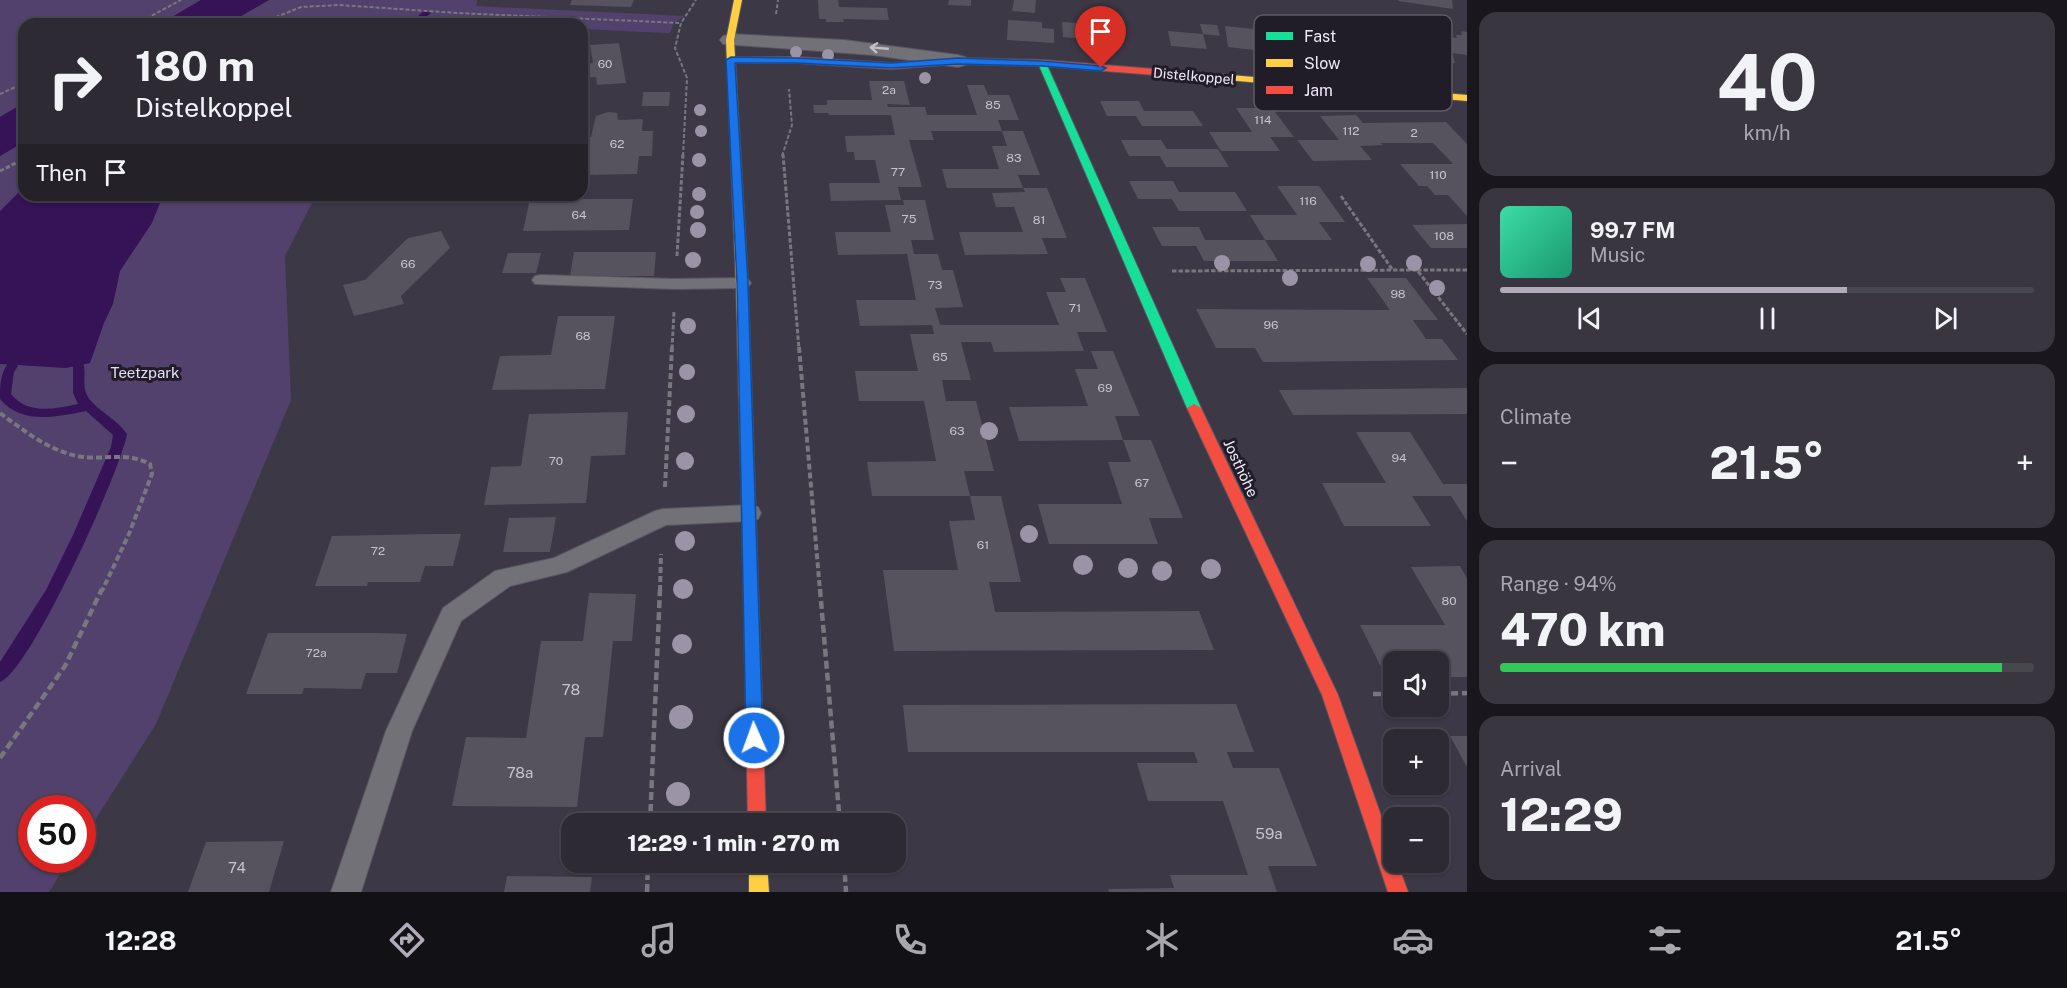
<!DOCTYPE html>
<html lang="en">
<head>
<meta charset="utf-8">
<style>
  :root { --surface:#2d2a34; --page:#393640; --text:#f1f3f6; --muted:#a7a7ac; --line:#48464f; --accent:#b0aab9 }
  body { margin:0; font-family:"Public Sans",sans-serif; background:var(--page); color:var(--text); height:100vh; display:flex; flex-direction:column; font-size:22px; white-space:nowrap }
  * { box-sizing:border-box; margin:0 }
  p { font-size:20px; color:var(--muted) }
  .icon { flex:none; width:33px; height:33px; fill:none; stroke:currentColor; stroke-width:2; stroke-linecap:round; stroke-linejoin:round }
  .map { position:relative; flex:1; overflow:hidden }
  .sheet { display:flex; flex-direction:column; gap:12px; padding:12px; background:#19171d; width:600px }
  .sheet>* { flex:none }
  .top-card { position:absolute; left:18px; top:18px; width:570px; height:183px; border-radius:18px; box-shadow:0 2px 4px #0004,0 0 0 2px var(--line); background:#2d2a34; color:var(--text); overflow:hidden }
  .fabs { position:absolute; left:1383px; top:651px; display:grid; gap:12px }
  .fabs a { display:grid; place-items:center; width:66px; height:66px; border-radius:12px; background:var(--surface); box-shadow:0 2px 4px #0004,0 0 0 2px var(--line); font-size:30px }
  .speed { position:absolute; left:18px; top:795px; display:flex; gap:12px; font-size:30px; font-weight:700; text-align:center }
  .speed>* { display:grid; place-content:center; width:78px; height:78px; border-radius:50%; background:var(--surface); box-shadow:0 2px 4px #0004,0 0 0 2px var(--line); line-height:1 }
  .speed .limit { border:9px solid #d22; background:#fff; color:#111 }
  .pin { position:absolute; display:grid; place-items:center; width:51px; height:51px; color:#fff; margin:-62px -26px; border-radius:50% 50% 50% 0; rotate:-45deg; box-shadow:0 0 6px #0007 }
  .pin .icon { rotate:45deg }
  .me { position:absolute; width:66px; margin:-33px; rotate:358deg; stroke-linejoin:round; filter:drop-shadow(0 0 4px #0008) }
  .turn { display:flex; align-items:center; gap:21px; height:126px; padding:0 18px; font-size:27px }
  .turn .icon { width:78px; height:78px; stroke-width:2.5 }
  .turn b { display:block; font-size:42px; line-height:51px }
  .then { display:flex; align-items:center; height:57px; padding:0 18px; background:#0003; gap:12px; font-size:22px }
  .big { font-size:45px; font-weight:800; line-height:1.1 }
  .sheet .widget { flex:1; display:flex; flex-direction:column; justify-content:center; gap:9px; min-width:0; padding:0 21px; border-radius:18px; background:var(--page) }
  .sheet .dial { align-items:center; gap:0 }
  .dial b { font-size:78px; line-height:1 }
  .song { display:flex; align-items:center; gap:18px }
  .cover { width:72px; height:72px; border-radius:9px; background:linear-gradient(135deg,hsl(160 70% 55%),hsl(160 70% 35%)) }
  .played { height:6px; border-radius:3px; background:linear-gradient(90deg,var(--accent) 65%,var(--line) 65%) }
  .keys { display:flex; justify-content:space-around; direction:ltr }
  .heat { display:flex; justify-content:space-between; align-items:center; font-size:33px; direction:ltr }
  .charge { height:9px; border-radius:4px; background:linear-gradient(90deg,#34c759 94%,var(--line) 0) }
  .trip { position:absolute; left:561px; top:813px; width:345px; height:60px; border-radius:18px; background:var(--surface); box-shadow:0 2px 4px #0004,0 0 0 2px var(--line); font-weight:800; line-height:60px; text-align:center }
  .menu { display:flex; height:96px; justify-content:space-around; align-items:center; background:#121115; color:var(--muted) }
  .menu .icon { width:42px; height:42px }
  .menu .current { color:var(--accent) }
  .menu b { font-size:27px; color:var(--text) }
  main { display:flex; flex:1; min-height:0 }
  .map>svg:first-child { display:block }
  .green { fill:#52416d }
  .water { fill:#361257 }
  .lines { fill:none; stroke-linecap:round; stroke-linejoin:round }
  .stream { fill:#361257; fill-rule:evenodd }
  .building { fill:#57535e }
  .lane-casing { stroke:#595561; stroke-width:2 }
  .street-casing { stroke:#595561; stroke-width:2 }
  .fast-casing { stroke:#595561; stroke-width:2 }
  .slow-casing { stroke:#595561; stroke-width:2 }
  .jam-casing { stroke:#595561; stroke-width:2 }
  .path-far3 { stroke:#78767e; stroke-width:2; stroke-dasharray:4 2; stroke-linecap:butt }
  .path-far2 { stroke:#78767e; stroke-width:3; stroke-dasharray:4.5 2; stroke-linecap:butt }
  .path-far1 { stroke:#78767e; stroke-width:4; stroke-dasharray:6 3; stroke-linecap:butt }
  .path { stroke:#78767e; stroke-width:4.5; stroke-dasharray:8 4; stroke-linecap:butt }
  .lane { fill:#737178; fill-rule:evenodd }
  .street { fill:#737178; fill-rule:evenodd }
  .fast { fill:#16e098; fill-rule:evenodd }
  .slow { fill:#ffcf43; fill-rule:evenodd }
  .jam { fill:#f24e42; fill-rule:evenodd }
  .tree { fill:#9a94a6 }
  .oneway { stroke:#c3becb }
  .route { fill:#1a73e8; stroke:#114b97; stroke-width:1.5 }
  .labels { text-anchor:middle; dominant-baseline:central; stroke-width:6; stroke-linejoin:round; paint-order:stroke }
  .number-label { font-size:12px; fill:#c8c3d2 }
  .far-street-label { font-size:14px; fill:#eee8f8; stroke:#201c28 }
  .park-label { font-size:15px; fill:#e7dff5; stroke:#201c28 }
  .street-label { font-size:15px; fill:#eee8f8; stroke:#201c28 }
  .near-number-label { font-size:15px; fill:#c8c3d2 }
  .key { fill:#201c28; stroke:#5e5966; stroke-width:1.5 }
  .key-label { font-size:16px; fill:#eee8f8 }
</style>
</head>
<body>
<main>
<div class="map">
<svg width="1467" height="892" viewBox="0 0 1467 892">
  <rect width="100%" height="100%" fill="#3c3845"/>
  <path class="green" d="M0,0h201l-41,24h-136v79l-24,14z
    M269,0h208l-1,6 209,10 -11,7 -4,10h-7l-81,-4v-5l-137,-2 -7,2h-211z
    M24,142v53h292l-31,61 6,144 -135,324 -73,115 -1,-31h-50v52h37l-20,32h-49v-736z"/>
  <path class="water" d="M201,0h68l-42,24h-67z
    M24,103v39l-24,14v-39z
    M24,187v8h139l-11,28 -32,48 -7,33 -9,19 -14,40 -24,5 -66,-4v-153z"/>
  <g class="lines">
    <path class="stream" d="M424,11l7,2 -13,11h-9z
      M12,362l6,4 -4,6 -3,22c17,21 43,15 67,10l-5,-11v-27l2,-3h8c4,10 -2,23 5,34 8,13 28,21 39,37 -6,36 -97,238 -127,248v-20l46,-72 27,-55 38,-88 2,-12 -27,-24c-30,6 -64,14 -86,-12 0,-14 0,-24 8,-36z"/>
  </g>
  <path class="building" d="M572,0h62l-3,7 -61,-2z
    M818,0h20l1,7 48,1 2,12 -46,-1 1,3h-18v-3h-7z
    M949,0h22v6l-23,-1z
    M1014,0h22l-1,13 -23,-2z
    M1398,0h54l1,9 -55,-8z
    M1008,20l34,2v6l12,1v14l-47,-3z
    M1062,22l53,4 2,16 -54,-5z
    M1200,24l17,1 3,11 -17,-2 4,15 -36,-3 -3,-15 35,3z
    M1225,26l76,8 5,22 -78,-9z
    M1398,31l59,7 -1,-3h6l-1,-4 6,1v23l-15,-2 3,10 -51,-6z
    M619,43l7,40 -29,2 -1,-8 -14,1v-14l11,-1 -3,-18z
    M869,81h35l6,24 -23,-1 1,3h37l2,8h50l-10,-30h17l4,10h21l10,25h-21l4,11h-71l3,9h-25l13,47h-24l3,13 -70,1 -2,-18h51l-5,-23h-20l-1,-8h-7l-2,-16 50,-1 -4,-20h-62l-1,-2h-14l-1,-8h14v-5h45z
    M643,92h27l-1,14h-27z
    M1100,101h39l5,10h49l10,15h-61l-6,-10h-29z
    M1236,108h36l22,29h-24l10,14h-59l-12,-19h43z
    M608,112l9,1 1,7 25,-1 -1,12h11l-1,25h-13l-2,18 -53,1 4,-23h-6v-15h9l5,-21z
    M1356,115l7,8 83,-1 21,22v72l-19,-21h-13l-8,-9h-8l-19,-22h53l-20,-21h-53l3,2 -23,1 12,14 -59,1 -16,-21h42l-19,-24z
    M1002,131h21l17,44h-22l5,13h24l20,50h-25l6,16 -83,1 -6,-23h64l-9,-25h-18l-4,-14 33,-1 -2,-4h-76l-5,-19h57l-7,-23h15z
    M1121,140h40l6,9h51l11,18h-63l-6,-11h-31z
    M1129,181h44l6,11h56l12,19h-68l-7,-12h-34z
    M1277,186h42l26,36h-26l13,18h-67l-15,-25h47z
    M530,199h103l-4,31 -106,1z
    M903,200h22l9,40h-23l3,14h24l4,16h11l10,37 -28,1 5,17h119l-13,-33h20l-6,-14h25l22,54h-30l7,19 -90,1 -3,-10h-30l10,38h-29l4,21h30l18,70h-30l6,25h-98l-5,-34 69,-1 -12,-60h-65l-4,-30h63l-8,-37h24l-2,-9 -72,1 -4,-26h60l-9,-46 -69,1 -3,-23h56l-6,-27h19z
    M1467,224v24h-36l-19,-23z
    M1152,227h47l6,13h60l13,21h-74l-8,-15h-34z
    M441,231l9,17 -49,48 3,8 -50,12 -11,-31 22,-5 43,-42z
    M574,252h82l-2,24h-84z
    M508,253h33l-5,20h-34z
    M1367,278h39l32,42h-25l13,19h16l16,21 -195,2 -8,-14h-39l-20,-39 194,1z
    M558,316h57l-10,73 -113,1 8,-34 51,-1z
    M1091,351h22l27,65h-25l8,24 -104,1 -10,-34 79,-1 -13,-37h23z
    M1467,388v26l-174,1 -14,-25z
    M628,412l-3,43 -34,1 -5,47 -102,2 7,-38 30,-1 8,-52z
    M1356,432h54l33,52h24v37l-16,-25h-39l19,30h-87l-22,-43h64z
    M1123,440h28l32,78h-34l9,26h-109l-11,-40h84l-14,-42h23z
    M970,496h31l20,86h-32l6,30 204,-1 15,39 -320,1 -11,-81h75l-9,-49 26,-1z
    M556,517l-6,35h-47l6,-34z
    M433,534h28l-8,32h-28l-5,16h-52l-1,4h-52l17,-50z
    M1460,566l7,12v99h-29v-15h-44v15h-8l-26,-52h85l-34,-58z
    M589,593l47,1 -4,47h-19l-10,96h-18l-8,70 -125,-1 14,-69 60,1 15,-97h42z
    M268,633h109l30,1 -10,39h-31l-5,16 -57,-1 -2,6h-56z
    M1236,704l18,48h-27l6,16h46l38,98h-49l9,26h-168l-1,-3 66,-1 -4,-13h78l-25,-74h-75l-11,-38h61l-4,-11h-286l-5,-47z
    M1450,736h17v31z
    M284,841l-15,51h-81l18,-50z
    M507,876l85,1 -2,15h-86z"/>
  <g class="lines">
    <g class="lane-casing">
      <path id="lane" d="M541,275l134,4 67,-1 6,1 3,4 -3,4 -6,1 -67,1 -140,-5 -3,-4 3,-4z
        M750,505l8,2 3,6 -3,6 -8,2 -84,4 -99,47 -57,14 -49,35 -49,110 -51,161h-30l55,-161 57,-123 52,-37 59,-13 101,-47 8,-2z"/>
    </g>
    <g class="street-casing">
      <path id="street" d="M730,34l114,6 114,15 7,2 4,4 -4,4 -7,2 -85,-12 -150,-11 -3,-4 3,-4z"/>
    </g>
    <g class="fast-casing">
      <path id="fast" d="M1042,60l4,3 155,345 -2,3 -5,1 -7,-4 -149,-345z"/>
    </g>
    <g class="slow-casing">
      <path id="slow" d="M734,0h8l-8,40 14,243 8,239 -2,4h-10l-2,-4 -6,-239 -10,-243z
        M1230,75l237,20v6l-240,-21v-4z
        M749,862h18l2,30h-20z"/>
    </g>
    <g class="jam-casing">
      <path id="jam" d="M797,57l94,6 67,-5 84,2 188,15 4,3 -4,3 -188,-15 -84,-2 -67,5 -94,-6h-66l-4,-3 4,-3z
        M1194,404l7,4 137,287 56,157v10h3l11,30h-20l-66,-197 -135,-287z
        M749,517l5,1 2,4 10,302h-18l-6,-302 2,-4z"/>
    </g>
    <path class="path-far3" d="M776,14l2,-14
      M136,24l45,-24
      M259,24l42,-17 39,-2 117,8 224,10
      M0,94l24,-11
      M683,156l4,-78 -12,-30 6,-25 15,-23
      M782,156l10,-31 -3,-36"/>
    <path class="path-far2" d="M783,154l16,195
      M0,171l24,-12
      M1341,196l51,73
      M677,256l6,-102
      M1467,270h-50l50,64
      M1172,271l245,-1
      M672,349l2,-37"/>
    <path class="path-far1" d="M799,347l21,244
      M0,413c23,17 48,37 77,43 25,5 49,-5 73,8l2,10 -23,60 -27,57
      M665,487l7,-140
      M660,591l1,-37"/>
    <path class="path" d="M820,589l20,235
      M1373,694h21
      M1438,694l29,-1
      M0,758l65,-92 37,-77
      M650,824l10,-235
      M844,862l2,30
      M647,892l1,-30"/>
    <use href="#lane" class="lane"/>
    <use href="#street" class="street"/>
    <use href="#fast" class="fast"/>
    <use href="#slow" class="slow"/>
    <use href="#jam" class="jam"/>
  </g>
  <g class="tree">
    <circle cx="796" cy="52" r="6"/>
    <circle cx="828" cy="55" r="6"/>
    <circle cx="925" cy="78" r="6"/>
    <circle cx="700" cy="110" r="6"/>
    <circle cx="701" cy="131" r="6"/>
    <circle cx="699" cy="160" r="7"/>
    <circle cx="699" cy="194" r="7"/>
    <circle cx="697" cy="212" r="7"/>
    <circle cx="698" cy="230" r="8"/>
    <circle cx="693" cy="260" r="8"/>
    <circle cx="1222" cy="263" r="8"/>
    <circle cx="1414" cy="263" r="8"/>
    <circle cx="1368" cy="264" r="8"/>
    <circle cx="1290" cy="278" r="8"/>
    <circle cx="1437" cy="288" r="8"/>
    <circle cx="688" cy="326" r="8"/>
    <circle cx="687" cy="372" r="8"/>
    <circle cx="686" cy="414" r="9"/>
    <circle cx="989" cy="431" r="9"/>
    <circle cx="685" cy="461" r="9"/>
    <circle cx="1029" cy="534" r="9"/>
    <circle cx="685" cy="541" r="10"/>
    <circle cx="1083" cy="565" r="10"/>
    <circle cx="1128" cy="568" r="10"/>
    <circle cx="1211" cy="569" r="10"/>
    <circle cx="1162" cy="571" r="10"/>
    <circle cx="683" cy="589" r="10"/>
    <circle cx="682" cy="644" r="10"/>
    <circle cx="681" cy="717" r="12"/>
    <circle cx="678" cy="794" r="12"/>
  </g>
  <defs><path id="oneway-shaft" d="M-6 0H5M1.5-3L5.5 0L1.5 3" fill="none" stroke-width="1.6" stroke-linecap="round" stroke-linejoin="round" transform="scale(1.5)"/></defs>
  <use class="oneway" href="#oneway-shaft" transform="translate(879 48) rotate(-175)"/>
  <path class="route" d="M731,57l66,1 94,5 67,-5 84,3 59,5 5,2 -5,3 -59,-5 -84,-2 -67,4 -94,-5h-62l13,220 15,455 -3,5 -6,2 -6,-2 -2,-5 -9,-455 -11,-223z"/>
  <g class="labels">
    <g class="number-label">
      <text x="605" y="64">60</text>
      <text x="889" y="90">2a</text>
      <text x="993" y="105">85</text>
      <text x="1263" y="120">114</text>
      <text x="1351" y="131">112</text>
      <text x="1414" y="133">2</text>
      <text x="617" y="144">62</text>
      <text x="1014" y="158">83</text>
      <text x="898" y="172">77</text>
      <text x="1438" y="175">110</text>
      <text x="1308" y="201">116</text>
      <text x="579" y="215">64</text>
      <text x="909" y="219">75</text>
      <text x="1039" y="220">81</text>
      <text x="1444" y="236">108</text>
      <text x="408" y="264">66</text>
      <text x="935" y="285">73</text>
      <text x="1398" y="294">98</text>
      <text x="1075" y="308">71</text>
      <text x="1271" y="325">96</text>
      <text x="583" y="336">68</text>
      <text x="940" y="357">65</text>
      <text x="1105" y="388">69</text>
      <text x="957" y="431">63</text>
      <text x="1399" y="458">94</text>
      <text x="556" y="461">70</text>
      <text x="1142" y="483">67</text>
      <text x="983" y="545">61</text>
      <text x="378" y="551">72</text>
      <text x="1449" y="601">80</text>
      <text x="316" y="653">72a</text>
    </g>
    <g class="far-street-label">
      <text transform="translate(1194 76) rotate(5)">Distelkoppel</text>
    </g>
    <g class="park-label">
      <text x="145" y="372">Teetzpark</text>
    </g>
    <g class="street-label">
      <text transform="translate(1241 468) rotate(65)">Josthöhe</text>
    </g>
    <g class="near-number-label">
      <text x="571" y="689">78</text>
      <text x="520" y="772">78a</text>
      <text x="1269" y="833">59a</text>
      <text x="237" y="867">74</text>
    </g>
  </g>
  <rect x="1254" y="15" width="198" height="96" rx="9" class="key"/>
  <rect x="1266" y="32" width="27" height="8" fill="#16e098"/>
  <rect x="1266" y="59" width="27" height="8" fill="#ffcf43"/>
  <rect x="1266" y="86" width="27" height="8" fill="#f24e42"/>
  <g class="key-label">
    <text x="1304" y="42">Fast</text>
    <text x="1304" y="69">Slow</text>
    <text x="1304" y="96">Jam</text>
  </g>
</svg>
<div class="fabs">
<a><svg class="icon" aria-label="sound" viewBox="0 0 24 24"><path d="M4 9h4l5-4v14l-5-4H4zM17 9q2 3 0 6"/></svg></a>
<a>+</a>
<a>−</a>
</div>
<div class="speed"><div class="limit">50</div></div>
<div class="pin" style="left:1101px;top:68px;background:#d93025"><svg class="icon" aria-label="arrive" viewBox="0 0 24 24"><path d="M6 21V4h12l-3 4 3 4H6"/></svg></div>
<svg class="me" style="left:754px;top:738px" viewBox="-20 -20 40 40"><circle r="17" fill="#1a73e8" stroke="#fff" stroke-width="3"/><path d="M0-11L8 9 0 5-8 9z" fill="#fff"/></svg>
<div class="trip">12:29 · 1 min · 270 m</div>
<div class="top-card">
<div class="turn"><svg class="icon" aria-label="right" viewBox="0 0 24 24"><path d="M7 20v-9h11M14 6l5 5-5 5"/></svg><div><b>180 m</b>Distelkoppel</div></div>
<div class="then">Then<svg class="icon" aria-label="arrive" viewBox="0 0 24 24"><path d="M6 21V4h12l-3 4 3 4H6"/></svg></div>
</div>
</div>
<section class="sheet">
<div class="widget dial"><b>40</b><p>km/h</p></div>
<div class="widget">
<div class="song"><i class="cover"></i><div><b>99.7 FM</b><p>Music</p></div></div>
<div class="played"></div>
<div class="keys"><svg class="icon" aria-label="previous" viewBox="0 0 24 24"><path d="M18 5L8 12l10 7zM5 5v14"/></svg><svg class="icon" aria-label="pause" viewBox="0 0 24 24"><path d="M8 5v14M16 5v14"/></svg><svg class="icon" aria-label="next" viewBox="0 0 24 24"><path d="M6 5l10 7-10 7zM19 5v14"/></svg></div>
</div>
<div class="widget"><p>Climate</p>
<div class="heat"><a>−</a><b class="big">21.5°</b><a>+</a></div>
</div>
<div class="widget"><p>Range · 94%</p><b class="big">470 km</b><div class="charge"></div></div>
<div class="widget"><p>Arrival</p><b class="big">12:29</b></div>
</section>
</main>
<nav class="menu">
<b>12:28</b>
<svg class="icon current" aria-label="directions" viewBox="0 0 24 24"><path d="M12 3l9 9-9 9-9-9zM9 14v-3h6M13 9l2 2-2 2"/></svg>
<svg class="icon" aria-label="music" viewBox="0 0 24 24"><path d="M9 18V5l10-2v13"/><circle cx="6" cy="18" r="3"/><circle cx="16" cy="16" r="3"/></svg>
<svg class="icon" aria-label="phone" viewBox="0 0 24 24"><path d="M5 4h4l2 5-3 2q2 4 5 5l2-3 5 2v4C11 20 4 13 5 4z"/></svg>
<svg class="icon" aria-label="climate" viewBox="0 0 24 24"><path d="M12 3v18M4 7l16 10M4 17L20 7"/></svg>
<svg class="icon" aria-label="car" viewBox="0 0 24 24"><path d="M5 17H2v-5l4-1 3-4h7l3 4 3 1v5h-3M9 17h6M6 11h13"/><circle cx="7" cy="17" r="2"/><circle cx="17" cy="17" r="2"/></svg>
<svg class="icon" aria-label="filters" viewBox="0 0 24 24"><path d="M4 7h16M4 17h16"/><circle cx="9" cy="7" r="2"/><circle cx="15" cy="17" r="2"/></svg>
<b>21.5°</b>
</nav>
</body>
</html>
